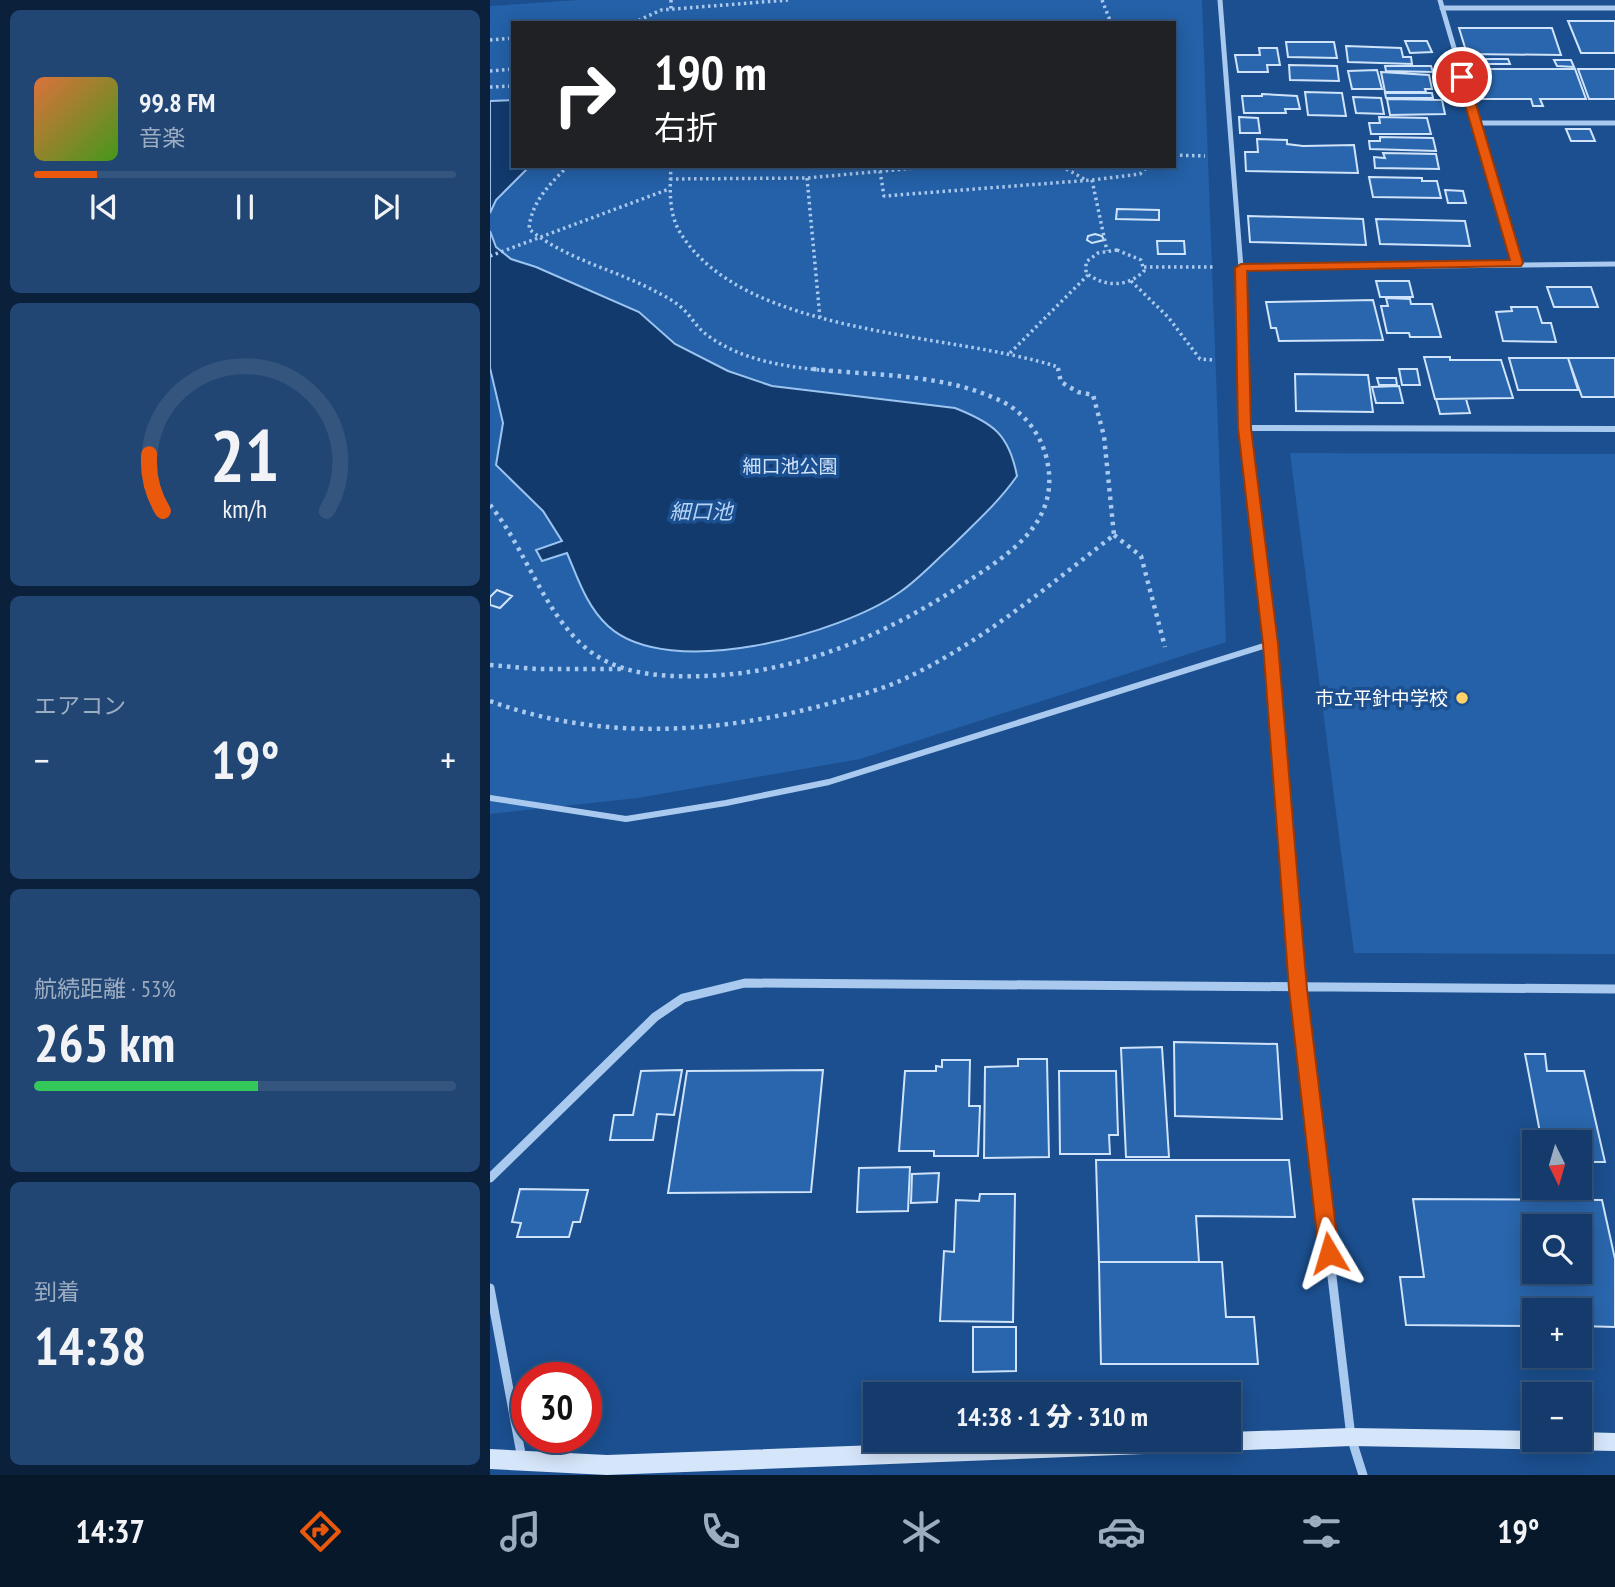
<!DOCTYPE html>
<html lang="ja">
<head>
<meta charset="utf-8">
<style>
  :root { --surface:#143b6b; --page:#214673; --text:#f1f3f6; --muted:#9dadc1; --line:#33557e; --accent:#ea580c }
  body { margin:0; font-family:"PT Sans Narrow","Noto Sans JP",sans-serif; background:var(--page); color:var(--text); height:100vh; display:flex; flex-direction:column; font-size:26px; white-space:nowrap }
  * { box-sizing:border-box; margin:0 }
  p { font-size:23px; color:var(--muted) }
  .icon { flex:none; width:38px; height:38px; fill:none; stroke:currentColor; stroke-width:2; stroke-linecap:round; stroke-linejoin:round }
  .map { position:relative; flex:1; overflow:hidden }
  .panel { display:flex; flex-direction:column; gap:10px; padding:10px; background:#0b203b; width:490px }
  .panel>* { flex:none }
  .hud { position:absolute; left:21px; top:21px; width:665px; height:147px; border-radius:0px; box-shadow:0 4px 18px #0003,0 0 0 2px var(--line); background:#202124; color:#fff; overflow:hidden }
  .needle { width:46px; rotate:175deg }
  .fabs { position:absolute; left:1032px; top:1130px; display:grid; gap:14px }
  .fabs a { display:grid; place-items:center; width:70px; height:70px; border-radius:0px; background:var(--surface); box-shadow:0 4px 18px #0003,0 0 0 2px var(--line); font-size:35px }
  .speed { position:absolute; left:21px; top:1362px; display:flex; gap:14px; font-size:35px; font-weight:700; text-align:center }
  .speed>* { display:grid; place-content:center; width:91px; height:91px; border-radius:50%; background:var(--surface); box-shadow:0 4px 18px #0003,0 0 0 2px var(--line); line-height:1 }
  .speed .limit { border:10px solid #d22; background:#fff; color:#111 }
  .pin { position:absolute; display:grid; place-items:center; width:60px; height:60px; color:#fff; margin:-30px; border:4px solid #fff; border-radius:50%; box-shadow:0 2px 7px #0007 }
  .me { position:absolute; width:77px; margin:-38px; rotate:353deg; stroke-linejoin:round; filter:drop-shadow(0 0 5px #0008) }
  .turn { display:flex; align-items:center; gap:24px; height:147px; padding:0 28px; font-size:32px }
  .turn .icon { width:91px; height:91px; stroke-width:2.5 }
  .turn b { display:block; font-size:49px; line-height:60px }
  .big { font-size:52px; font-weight:800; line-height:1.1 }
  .panel .tile { flex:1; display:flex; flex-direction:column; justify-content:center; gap:10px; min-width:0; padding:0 24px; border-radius:10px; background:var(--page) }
  .panel .dial { align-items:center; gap:0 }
  .dial svg { height:182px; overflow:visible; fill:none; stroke:var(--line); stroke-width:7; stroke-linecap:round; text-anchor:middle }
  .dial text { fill:var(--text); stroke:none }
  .song { display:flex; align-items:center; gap:21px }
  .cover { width:84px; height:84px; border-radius:10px; background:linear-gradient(135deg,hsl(20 70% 55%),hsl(100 70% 35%)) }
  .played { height:7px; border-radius:4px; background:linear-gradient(90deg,var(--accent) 15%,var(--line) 15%) }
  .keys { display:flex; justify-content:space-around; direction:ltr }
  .heat { display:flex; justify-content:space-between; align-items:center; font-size:38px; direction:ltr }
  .charge { height:10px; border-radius:5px; background:linear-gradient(90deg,#34c759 53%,var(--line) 0) }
  .trip { position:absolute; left:373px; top:1382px; width:378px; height:70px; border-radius:0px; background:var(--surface); box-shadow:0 4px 18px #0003,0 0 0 2px var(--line); font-weight:800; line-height:70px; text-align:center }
  .menu { display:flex; height:112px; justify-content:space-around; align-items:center; background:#08182b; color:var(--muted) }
  .menu .icon { width:49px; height:49px }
  .menu .on { color:var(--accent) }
  .menu b { font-size:32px; color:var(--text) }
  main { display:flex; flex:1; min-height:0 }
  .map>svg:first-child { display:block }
  .green { fill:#2461a8; fill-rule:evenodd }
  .water { fill:#123a6d; stroke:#9cc4f0; stroke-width:2 }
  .building { fill:#2a66ad; stroke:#cfe3fa; stroke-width:2; fill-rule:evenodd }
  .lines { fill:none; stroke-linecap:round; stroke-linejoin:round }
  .path-far1 { stroke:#a9c9ee; stroke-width:3.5; stroke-dasharray:2.5 3.5; stroke-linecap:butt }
  .path { stroke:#a9c9ee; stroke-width:4.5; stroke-dasharray:3.5 5; stroke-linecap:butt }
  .street-far2 { stroke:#a9c9ee; stroke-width:5 }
  .street-far1 { stroke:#a9c9ee; stroke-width:6 }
  .street { stroke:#a9c9ee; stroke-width:9 }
  .secondary { fill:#d6e6fa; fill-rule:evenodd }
  .route { fill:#ea580c; stroke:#983908; stroke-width:2 }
  .poi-dot { fill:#ffd166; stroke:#1b4f8f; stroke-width:2.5 }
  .labels { text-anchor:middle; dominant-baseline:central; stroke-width:7; stroke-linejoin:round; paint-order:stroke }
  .park-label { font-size:19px; fill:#cfe3fa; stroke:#1b4f8f }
  .poi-label { font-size:19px; fill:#fff; stroke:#1b4f8f; text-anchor:end }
  .water-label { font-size:21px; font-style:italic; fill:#b5d3f5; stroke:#1b4f8f }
</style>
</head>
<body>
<main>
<section class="panel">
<div class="tile">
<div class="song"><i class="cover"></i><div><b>99.8 FM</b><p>音楽</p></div></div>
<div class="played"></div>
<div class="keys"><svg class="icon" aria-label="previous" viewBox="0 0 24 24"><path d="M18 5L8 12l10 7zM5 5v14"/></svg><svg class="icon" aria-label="pause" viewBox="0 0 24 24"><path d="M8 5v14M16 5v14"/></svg><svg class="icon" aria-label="next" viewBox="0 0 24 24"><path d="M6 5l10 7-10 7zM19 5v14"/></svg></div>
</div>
<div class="tile dial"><svg viewBox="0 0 100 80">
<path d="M14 69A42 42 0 1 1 86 69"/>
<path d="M14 69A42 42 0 0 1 8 44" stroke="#ea580c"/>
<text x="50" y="56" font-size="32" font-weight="700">21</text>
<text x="50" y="72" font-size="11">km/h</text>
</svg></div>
<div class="tile"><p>エアコン</p>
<div class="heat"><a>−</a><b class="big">19°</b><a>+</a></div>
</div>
<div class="tile"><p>航続距離 · 53%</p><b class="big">265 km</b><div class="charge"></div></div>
<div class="tile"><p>到着</p><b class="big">14:38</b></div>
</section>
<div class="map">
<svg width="1125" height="1475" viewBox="0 0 1125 1475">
  <rect width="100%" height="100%" fill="#1b4f8f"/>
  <path class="green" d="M89,0h623l24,642 -366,117 -222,39 -148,16v-808zM23,23h661v143h-661z
    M800,453l325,1v500l-261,-1z"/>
  <path class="water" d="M23,100v66h17l-34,34 -6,13v-112z
    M0,231l6,16 15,12 25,8 103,45 36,32 53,27 44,15 183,22c38,15 54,26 62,68 -19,27 -42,47 -65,70 -17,15 -33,33 -52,46 -59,42 -231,90 -292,34 -21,-19 -30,-47 -41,-73l-25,8 -6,-11 26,-9 -19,-30 -47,-46 7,-42 -13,-55z"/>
  <path class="building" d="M1078,21h47v32h-34z
    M969,28h93l9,27 -94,-1z
    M915,41h22l5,11 -22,1z
    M796,42h48l3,16 -49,-1z
    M856,46l55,2 2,9h8l1,7 -64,-2z
    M769,48h18l3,17h-13l1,7h-30l-3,-17h25z
    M989,59h29l2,5h-30z
    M1064,60h17l3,7 -17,-1z
    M799,65l48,1 2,15 -49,-1z
    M895,66h46l2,6 -47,-1z
    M981,69h104l11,30h-46l3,7h-10l-2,-7h-51z
    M1088,69h37v30h-26z
    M887,70l5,19h-30l-4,-18z
    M891,72l48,3 3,14h-7l1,3h-41z
    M815,92l37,1 4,23 -38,-1z
    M895,93h47l1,5h-47z
    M772,94l35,2 3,13h-15l1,4h-42l-2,-17h20z
    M863,97l28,1 3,16 -28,-1z
    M897,99l55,1 3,14 -55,1z
    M749,117l19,1 2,15h-20z
    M889,117l48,1 4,16h-60l-2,-11h11z
    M1076,129h24l5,12h-24z
    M890,137l53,1 3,13 -66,-2 -1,-8h11z
    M767,139l30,1v4l16,2 51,-1 4,28 -112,-2 -1,-19h13z
    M893,153l53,1 3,15 -64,-1 -1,-11 11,1z
    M879,177l53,1v3h15l4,17 -68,-1z
    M955,190l18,1 3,12h-18z
    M627,209l42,1v10l-43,-1z
    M758,216l115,3 3,26 -116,-3z
    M886,219l89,2 5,25 -90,-2z
    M605,234l7,2 2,4 -12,3 -5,-3 1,-4z
    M667,241h27l1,13h-27z
    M886,281h33l4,16h-33z
    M1057,287h44l7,20h-44z
    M896,298l24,1 1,5h21l9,33h-31l-1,-4h-22l-6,-27h7z
    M883,300l10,40 -104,1 -3,-13h-5l-5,-26z
    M1021,307h26l5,16h9l5,19 -53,-1 -7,-29 16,-1z
    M934,357h26v3h51l12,38 -78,1z
    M1019,358h59l10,32h-60z
    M1078,358h47v39h-33z
    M909,369h18l3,16h-18z
    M805,374l73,1 5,37 -77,-1z
    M887,378h19l1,7h-18z
    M909,386l4,17h-27l-4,-16z
    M946,399h30l4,14 -30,1z
    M7,590l15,6 -12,12 -10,-3v-8z
    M684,1042l103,2 5,75 -107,-3z
    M672,1047l7,110h-43l-5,-109z
    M1035,1054h20l2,17h37l21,91h-25v-19h-38z
    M528,1059h29l2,98 -65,1 1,-91 33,-1z
    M452,1060h28l-1,46h11l-2,50h-44v-5h-35l6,-80h31v-5l6,1z
    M192,1070l-8,45 -17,-1 -4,26h-43l4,-25h19l8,-44z
    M333,1070l-12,122 -143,1 19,-122z
    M569,1071h57l2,64h-9l1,19h-50z
    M606,1160h193l6,57 -99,-1 3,46h-100z
    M420,1167l-2,44 -51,1 2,-44z
    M449,1173l-2,29 -26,1 1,-29z
    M30,1189l68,1 -8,32h-7l-4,15h-52l4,-14 -9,-1z
    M490,1194h35l-2,128 -73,-1 4,-70 10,1 2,-52 23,1z
    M923,1199l189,1 13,59v68l-35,-1v-15h-45v15l-129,-1 -6,-48h24zM1045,1227h45v45h-45z
    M609,1262h123l4,55h28l4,47h-157z
    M483,1327h43v44l-43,1z"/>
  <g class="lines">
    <path class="path-far1" d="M181,0v9
      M612,0l9,23
      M143,23l28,-13 127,-10
      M0,40l23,-2
      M0,71l23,-2
      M0,87l23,-1
      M684,155l31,1
      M78,166c-18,18 -37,36 -39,63 35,29 80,39 120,59 11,6 23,11 33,20 9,8 15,20 25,27 35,26 80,32 123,36
      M181,166c-1,22 -3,48 10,68 65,103 271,98 377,133l1,4
      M571,166l25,14
      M390,171l4,25 208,-16 48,-6 8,-8
      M317,178l13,140
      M180,179l137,-1 130,-12
      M602,180l15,71
      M627,250l24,10 3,11c-17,17 -40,16 -58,2v-11l12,-9z
      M0,256l179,-67
      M654,267h71
      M641,281l37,36 32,42 14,1
      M520,353l78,-78"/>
    <path class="path" d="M0,505c40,48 60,132 120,158 28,13 63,14 94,13 95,-3 181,-41 261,-93 46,-30 98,-62 81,-127 -6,-22 -21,-42 -41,-53 -58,-30 -130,-27 -192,-34
      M624,535l27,21 24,91
      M0,665l47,4h89
      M0,701c108,40 225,33 334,4 27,-8 55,-14 80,-26 77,-36 144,-93 210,-144l-10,-99 -11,-41 -15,-3 -17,-10 -3,-13"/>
    <path class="street-far2" d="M730,0l21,268 2,103
      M950,0l77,263
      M952,8h173
      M986,123h139
      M751,268l374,-4"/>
    <path class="street-far1" d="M753,369l1,59 26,216 17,208
      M754,428l371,1
      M0,798l136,21 100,-16 103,-21 441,-138"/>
    <path class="street" d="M797,850l11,139 53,448 12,38
      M0,1178l165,-161 28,-19 62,-15 870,6
      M0,1288l32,171"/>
    <path class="secondary" d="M861,1428l184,3v9h45v-8l35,1v18l-264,-5 -744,29 -117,-6v-20l117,6 405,-15h216v-8z"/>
  </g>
  <path class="route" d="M972,74l6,3 55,186 -2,3 -274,5 4,157 27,216 29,345 32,264 -3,6 -7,3 -7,-3 -3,-6 -30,-264 -26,-345 -25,-216 -3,-160 6,-4 269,-4 -53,-183z"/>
  <circle class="poi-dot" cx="972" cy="698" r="7"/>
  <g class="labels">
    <g class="park-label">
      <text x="300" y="466">細口池公園</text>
    </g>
    <g class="poi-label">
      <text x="958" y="698">市立平針中学校</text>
    </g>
    <g class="water-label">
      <text x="211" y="511">細口池</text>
    </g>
  </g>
</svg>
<div class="fabs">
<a><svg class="needle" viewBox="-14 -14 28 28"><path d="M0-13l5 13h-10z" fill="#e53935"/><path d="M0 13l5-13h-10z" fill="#9dadc1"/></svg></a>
<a><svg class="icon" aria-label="search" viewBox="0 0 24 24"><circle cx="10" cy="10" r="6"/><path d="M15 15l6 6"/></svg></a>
<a>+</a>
<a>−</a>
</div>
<div class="speed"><div class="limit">30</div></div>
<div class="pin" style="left:972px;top:77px;background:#d93025"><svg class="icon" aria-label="arrive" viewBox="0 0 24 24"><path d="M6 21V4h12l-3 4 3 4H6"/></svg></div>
<svg class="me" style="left:839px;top:1253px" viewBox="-20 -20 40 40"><path d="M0-17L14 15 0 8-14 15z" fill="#ea580c" stroke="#fff" stroke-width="4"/></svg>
<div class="trip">14:38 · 1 分 · 310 m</div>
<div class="hud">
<div class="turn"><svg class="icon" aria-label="right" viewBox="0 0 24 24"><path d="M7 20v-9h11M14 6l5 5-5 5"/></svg><div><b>190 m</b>右折</div></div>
</div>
</div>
</main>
<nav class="menu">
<b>14:37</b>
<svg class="icon on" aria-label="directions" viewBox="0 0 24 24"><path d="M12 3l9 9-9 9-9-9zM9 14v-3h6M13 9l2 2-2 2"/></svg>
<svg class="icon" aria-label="music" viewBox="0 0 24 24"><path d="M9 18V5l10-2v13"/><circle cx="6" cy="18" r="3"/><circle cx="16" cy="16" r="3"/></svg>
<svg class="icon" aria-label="phone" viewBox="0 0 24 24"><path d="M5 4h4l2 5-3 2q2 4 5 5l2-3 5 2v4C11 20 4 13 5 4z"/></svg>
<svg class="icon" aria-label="climate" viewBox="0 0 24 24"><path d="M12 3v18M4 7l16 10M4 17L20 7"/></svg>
<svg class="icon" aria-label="car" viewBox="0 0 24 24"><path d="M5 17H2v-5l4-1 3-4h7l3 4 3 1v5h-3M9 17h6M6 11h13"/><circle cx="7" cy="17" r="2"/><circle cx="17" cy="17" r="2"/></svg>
<svg class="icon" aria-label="filters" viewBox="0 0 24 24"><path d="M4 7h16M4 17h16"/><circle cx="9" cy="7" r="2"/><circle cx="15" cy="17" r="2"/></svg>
<b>19°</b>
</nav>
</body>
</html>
